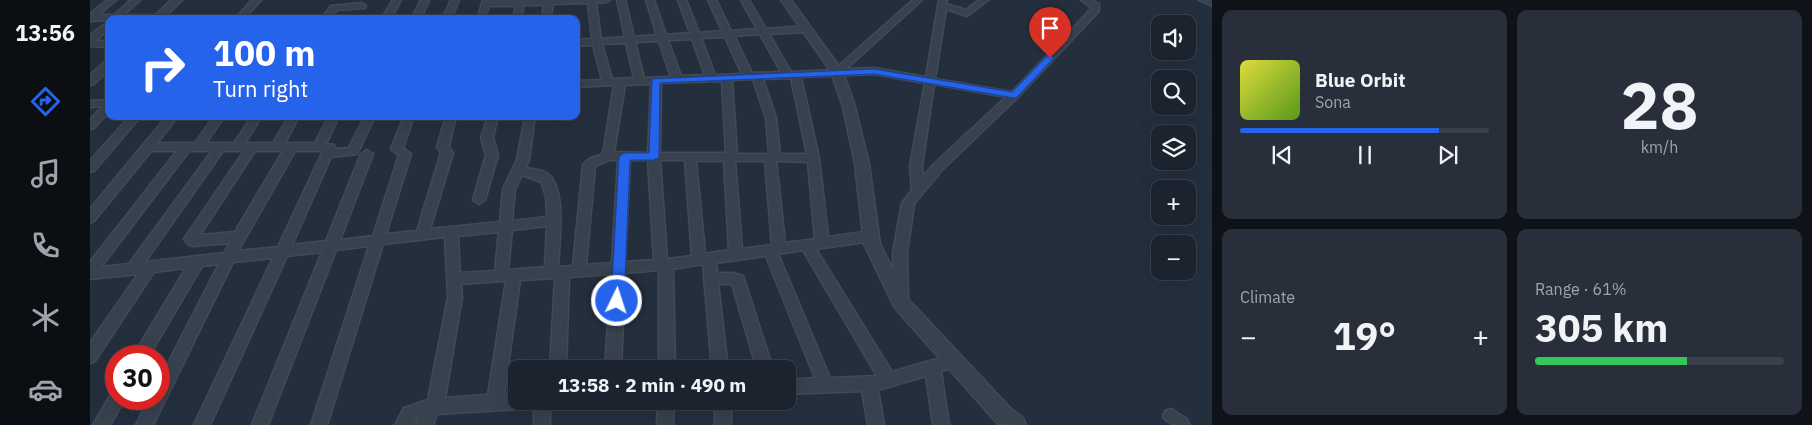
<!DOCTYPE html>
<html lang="en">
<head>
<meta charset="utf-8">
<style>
  :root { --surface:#1b232e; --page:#282f3a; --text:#f1f3f6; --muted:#a0a4aa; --line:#39404a; --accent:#2563eb }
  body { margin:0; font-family:"IBM Plex Sans",sans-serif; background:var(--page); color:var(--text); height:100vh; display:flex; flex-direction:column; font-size:19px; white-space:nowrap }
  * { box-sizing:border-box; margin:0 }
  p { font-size:16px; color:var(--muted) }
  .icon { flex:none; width:28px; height:28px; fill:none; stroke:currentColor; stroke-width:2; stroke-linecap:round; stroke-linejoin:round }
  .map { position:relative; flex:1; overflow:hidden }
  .details { display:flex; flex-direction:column; gap:10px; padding:10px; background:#0f1319; width:600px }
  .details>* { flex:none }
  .guide { position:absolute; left:15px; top:15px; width:475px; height:105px; border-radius:10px; box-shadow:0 5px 20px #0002,0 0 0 1px var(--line); background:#2563eb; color:#fff; overflow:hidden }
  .fabs { position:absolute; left:1061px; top:15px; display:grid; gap:10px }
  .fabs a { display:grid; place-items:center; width:45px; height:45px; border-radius:10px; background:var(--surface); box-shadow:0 5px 20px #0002,0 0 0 1px var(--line); font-size:25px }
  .speed { position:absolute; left:15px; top:345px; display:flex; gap:10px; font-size:25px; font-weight:700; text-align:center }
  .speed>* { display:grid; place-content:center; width:65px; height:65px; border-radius:50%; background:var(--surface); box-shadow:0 5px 20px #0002,0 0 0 1px var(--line); line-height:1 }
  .speed .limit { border:8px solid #d22; background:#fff; color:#111 }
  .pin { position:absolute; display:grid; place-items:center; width:42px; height:42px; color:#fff; margin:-51px -21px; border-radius:50% 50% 50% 0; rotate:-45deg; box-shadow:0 0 5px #0007 }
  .pin .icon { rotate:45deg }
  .me { position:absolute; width:55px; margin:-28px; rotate:4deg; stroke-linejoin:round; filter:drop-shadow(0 0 4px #0008) }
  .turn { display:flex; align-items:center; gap:18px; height:105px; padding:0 25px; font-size:22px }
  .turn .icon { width:65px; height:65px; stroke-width:2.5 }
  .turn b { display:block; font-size:35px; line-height:42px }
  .big { font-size:38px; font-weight:800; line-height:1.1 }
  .details .widget { flex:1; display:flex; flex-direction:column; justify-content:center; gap:8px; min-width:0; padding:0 18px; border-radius:10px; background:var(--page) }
  .details .dial { align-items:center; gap:0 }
  .dial b { font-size:65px; line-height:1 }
  .song { display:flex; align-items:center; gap:15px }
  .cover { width:60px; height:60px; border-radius:8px; background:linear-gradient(135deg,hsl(60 70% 55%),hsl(90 70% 35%)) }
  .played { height:5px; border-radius:2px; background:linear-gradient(90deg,var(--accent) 80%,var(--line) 80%) }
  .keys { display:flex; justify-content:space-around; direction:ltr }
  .heat { display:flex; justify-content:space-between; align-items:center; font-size:28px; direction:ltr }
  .charge { height:8px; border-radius:4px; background:linear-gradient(90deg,#34c759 61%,var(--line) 0) }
  .details .tiles { flex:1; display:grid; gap:10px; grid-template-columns:repeat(2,1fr) }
  .trip { position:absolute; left:418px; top:360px; width:288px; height:50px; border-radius:10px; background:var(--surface); box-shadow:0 5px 20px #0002,0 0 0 1px var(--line); font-weight:800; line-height:50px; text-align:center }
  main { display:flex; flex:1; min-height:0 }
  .dock { display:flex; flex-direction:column; width:90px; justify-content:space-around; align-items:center; background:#0b0e12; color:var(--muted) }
  .dock .icon { width:35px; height:35px }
  .dock .on { color:var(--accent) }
  .dock b { font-size:22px; color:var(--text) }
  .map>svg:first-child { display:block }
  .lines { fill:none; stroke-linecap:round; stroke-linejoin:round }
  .minor-casing { stroke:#414a57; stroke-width:3 }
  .tertiary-casing { stroke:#414a57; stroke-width:3 }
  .minor { fill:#38414e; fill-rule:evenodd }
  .tertiary { fill:#38414e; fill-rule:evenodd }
  .route { fill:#2563eb; stroke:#184099 }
</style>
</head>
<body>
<main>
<nav class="dock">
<b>13:56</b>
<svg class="icon on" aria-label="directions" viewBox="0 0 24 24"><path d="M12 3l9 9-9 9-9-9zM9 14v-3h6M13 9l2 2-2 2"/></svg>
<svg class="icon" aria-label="music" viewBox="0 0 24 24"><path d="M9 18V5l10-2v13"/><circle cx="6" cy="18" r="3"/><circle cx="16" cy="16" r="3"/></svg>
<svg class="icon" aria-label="phone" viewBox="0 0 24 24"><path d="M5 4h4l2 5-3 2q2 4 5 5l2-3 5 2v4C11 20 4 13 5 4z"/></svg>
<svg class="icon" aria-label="climate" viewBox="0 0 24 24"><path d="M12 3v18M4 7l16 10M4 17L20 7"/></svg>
<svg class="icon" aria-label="car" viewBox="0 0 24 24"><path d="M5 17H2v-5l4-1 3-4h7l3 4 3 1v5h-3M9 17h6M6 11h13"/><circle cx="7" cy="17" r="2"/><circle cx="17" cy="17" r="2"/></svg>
</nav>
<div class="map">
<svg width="1122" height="425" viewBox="0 0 1122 425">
  <rect width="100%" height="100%" fill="#242f3e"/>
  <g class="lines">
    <g class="minor-casing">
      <path id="minor" d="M17,0h9l-18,15h16l17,-15h9l-16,15h34l4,3 -72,3v-7z
        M162,0h9l-17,19h-9z
        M303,0h8l-9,16h21l8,-16h8l-7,16 22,-1 7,-15h8l-8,19h-74l6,-3z
        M393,0h127l-4,2 -10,1 5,36 24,-2 -8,-37h8l9,37 23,-2 -11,-35h8l12,35 24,-2 -12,-33h8l13,33 23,-2 -14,-31h8l15,31 26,-2 -16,-29h8l17,29 40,-3 4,3 -4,3 -37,2 22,38 43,-2 79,-70h9l-76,69 28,-1 52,9 13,-77h8l-1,4 20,6 13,-10h9l-21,16 -21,-7 -11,70 77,13 80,-84 -11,-8h10l8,4v7l-81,86 -77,74 -27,33 -7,49 1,48 -2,4 -5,2 -5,-2 -2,-4 -1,-48 9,-50 10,-13 -2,-24 15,-83 -51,-9 -73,3 18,81 9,79 43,-6 5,2 1,3 -1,3 -5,2 -55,8 76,123 62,-18 5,2 3,5 -3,5 -18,5 8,54h-16l-7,-49 -48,14 6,35h-16l-6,-34 -76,3v-14l29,-2 -49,-122 -50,7 1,10h16l10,3 30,93h-16l-25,-85h-14l10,85h-16l-9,-105 -30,5 2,100h-16v-99l-34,3 -4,96h-16l6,-95 -42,3 -3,92h-16l5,-91 -35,2 -16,114h12v7h8l-2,5 -6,3 -79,5 -4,11h-16l1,-8 -6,8h-17l9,-17 24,-8 20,-103 -3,-60 -62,7 -56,181h-16l58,-179 -33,4 -68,175h-16l70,-173 -35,4 -77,169h-16l79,-167 -40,4 -80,163h-17l13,-26h10v-18l60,-117 -17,2 -53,90h-16l53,-88 -32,4 -59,89 -5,2v-20l48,-69 -48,5v-17l87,-111h-26l-57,70 -4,2v-14l77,-93h11l-21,27h38l19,-27h11l-19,27h28l18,-27h10l-17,27h28l16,-27h10l-14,27h30l14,-27h10l-13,28 8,1 1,4 14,-1 16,-32h10l-18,38 -26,3 -39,88 34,-4 35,-87 6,-4 6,4 -33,86 33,-4 26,-81 -8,-6 13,-33h10l-11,32 8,6 -25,80 31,-3 24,-78 -4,-6 9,-31h10l-7,31 4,6 -23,76 70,-7 3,-33 14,-29 8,-44h10l-6,44 -4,8c8,1 20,2 26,9 15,19 8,67 7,90l15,-1 10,-101 6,-6 14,-5 11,-69 -38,2v-6l26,-1 -9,-35 -17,1v-6l16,-1 -4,-36 -35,1 -3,15h-8l2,-14h-20l-3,14h-8l3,-13h-27l-4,13h-8zM670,34l21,38 -29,1 -18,-37zM635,37l17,37 -27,1 -14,-37zM602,39l13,36 -24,1 -13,-36zM569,41l12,36 -27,1 -9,-36zM536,43l8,35 -22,1 -10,-35zM701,78l16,76h-27l-4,-36 -13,-39zM663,79l13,39 3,36h-32l-5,-74zM632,81l4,72h-66l1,-70zM561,84l-3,69 -34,-1 11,-67zM844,84l72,13 -73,68 -10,12 -1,-11zM99,151h23l-83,113 -28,3zM133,151h21l-60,88 4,5 5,2 37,-3 -6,10 -79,9zM165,151h28l-48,81 -35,3zM205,151h28l-45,96 -40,4zM519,160h9l-6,103 -26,2 9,-99zM540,160h18l6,100 -29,2zM570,160h25l7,96 -25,3zM606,161h28l5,89 -24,4zM645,161h30l7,84 -30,4zM686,161l32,1 7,77 -30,4zM432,175l19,7 5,14 1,21 -35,4 3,-32zM457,226l-2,41 -37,3 4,-40zM409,232l-4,39 -35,2 -2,-37zM713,250l74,126 -47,2 -52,-124zM411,281h5l-18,114 -43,3 17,-101 -1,-13z
        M1109,0h13v6z
        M272,3l4,3 -1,2 -28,2 -7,9h-9l10,-13z
        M19,21v8l-14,12h14v6l-19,-1v-11z
        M19,100v12l-15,16 -4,1v-9l13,-14 -13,1v-6z
        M40,116h11l-47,55 -4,1v-11z
        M398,116h10l-5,22 5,17 -13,45 -6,4 -6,-4 13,-45 -5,-17z
        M26,392v7h9l-15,26h-17l18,-31z
        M444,401h16v24h-16z
        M568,401h16l-1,24h-16z
        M625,401h16v24h-16z
        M1081,409l16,10 2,6c-11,0 -21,0 -26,-8l2,-6z"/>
    </g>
    <g class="tertiary-casing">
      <path id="tertiary" d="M81,0h11l-19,19h-11z
        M691,0h10l52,72 12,35 14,57 11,80 27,54 105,112 11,8 3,7 -28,-1 -103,-116 -31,-64 -9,-80 -12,-57 -12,-35z
        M19,61v9l-15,14 -4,1v-10l15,-13z"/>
    </g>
    <use href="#minor" class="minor"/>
    <use href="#tertiary" class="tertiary"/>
  </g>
  <path class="route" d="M960,55l5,3 -2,1 -36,38 -3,1 -140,-24 -214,9 -1,74 -5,3h-24l-6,141 -2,4 -5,1 -4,-1 -2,-4 8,-144 5,-4h25l3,-74 222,-10 138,23 35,-36z"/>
</svg>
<div class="fabs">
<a><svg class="icon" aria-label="sound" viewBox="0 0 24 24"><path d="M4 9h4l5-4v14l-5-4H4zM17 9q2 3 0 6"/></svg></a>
<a><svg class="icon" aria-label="search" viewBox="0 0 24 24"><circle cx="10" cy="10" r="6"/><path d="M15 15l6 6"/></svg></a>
<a><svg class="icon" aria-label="layers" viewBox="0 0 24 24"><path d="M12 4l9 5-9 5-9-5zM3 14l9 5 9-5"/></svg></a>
<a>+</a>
<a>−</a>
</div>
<div class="speed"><div class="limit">30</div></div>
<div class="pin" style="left:960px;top:58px;background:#d93025"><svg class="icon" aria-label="arrive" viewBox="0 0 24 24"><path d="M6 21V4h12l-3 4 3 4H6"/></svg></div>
<svg class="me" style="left:527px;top:301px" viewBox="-20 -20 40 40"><circle r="17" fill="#2563eb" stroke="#fff" stroke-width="3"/><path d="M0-11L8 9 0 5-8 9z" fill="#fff"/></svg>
<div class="trip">13:58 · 2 min · 490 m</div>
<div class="guide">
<div class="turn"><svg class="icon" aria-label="right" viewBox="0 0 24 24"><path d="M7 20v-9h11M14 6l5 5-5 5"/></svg><div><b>100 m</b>Turn right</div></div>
</div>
</div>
<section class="details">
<div class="tiles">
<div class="widget">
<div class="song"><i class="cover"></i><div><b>Blue Orbit</b><p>Sona</p></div></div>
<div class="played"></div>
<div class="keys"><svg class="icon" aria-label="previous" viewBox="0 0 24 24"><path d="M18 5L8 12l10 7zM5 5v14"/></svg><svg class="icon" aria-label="pause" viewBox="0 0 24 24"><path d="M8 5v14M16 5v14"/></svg><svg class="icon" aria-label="next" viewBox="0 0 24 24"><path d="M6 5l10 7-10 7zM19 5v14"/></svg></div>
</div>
<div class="widget dial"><b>28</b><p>km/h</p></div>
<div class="widget"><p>Climate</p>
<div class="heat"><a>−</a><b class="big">19°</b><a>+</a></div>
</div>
<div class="widget"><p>Range · 61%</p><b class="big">305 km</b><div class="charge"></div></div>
</div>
</section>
</main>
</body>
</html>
